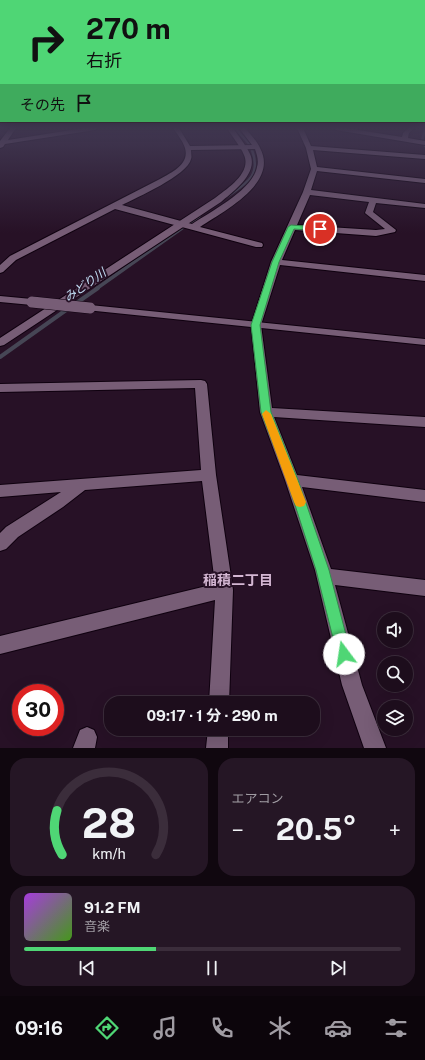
<!DOCTYPE html>
<html lang="ja">
<head>
<meta charset="utf-8">
<style>
  :root { --surface:#1d0d1c; --page:#251625; --text:#f1f3f6; --muted:#a09ca3; --line:#3b2d3b; --accent:#4fd675 }
  body { margin:0; font-family:"Public Sans","Noto Sans JP",sans-serif; background:var(--page); color:var(--text); height:100vh; display:flex; flex-direction:column; font-size:15px; white-space:nowrap }
  * { box-sizing:border-box; margin:0 }
  p { font-size:13px; color:var(--muted) }
  .icon { flex:none; width:22px; height:22px; fill:none; stroke:currentColor; stroke-width:2; stroke-linecap:round; stroke-linejoin:round }
  .map { position:relative; height:748px; overflow:hidden }
  .side { display:flex; flex-direction:column; gap:10px; padding:10px; background:#10070f; flex:1 }
  .side>* { flex:none }
  .top-card { position:absolute; left:0px; top:0px; width:425px; height:122px; box-shadow:0 4px 16px #0002,0 0 0 1px var(--line); background:#4fd675; color:#111; overflow:hidden }
  .fabs { position:absolute; left:377px; top:612px; display:grid; gap:8px }
  .fabs a { display:grid; place-items:center; width:36px; height:36px; border-radius:50%; background:var(--surface); box-shadow:0 4px 16px #0002,0 0 0 1px var(--line); font-size:20px }
  .speed { position:absolute; left:12px; top:684px; display:flex; gap:8px; font-size:20px; font-weight:700; text-align:center }
  .speed>* { display:grid; place-content:center; width:52px; height:52px; border-radius:50%; background:var(--surface); box-shadow:0 4px 16px #0002,0 0 0 1px var(--line); line-height:1 }
  .speed .limit { border:6px solid #d22; background:#fff; color:#111 }
  .pin { position:absolute; display:grid; place-items:center; width:34px; height:34px; color:#fff; margin:-17px; border:2px solid #fff; border-radius:50%; box-shadow:0 1px 4px #0007 }
  .me { position:absolute; width:44px; margin:-22px; rotate:346deg; stroke-linejoin:round; filter:drop-shadow(0 0 3px #0008) }
  .turn { display:flex; align-items:center; gap:14px; height:84px; padding:0 20px; font-size:18px }
  .turn .icon { width:52px; height:52px; stroke-width:2.5 }
  .turn b { display:block; font-size:28px; line-height:34px }
  .then { display:flex; align-items:center; height:38px; padding:0 20px; background:#0003; gap:8px; font-size:15px }
  .big { font-size:30px; font-weight:700; line-height:1.1 }
  .side .widget { flex:1; display:flex; flex-direction:column; justify-content:center; gap:6px; min-width:0; padding:0 14px; border-radius:16px; background:var(--page) }
  .side .dial { align-items:center; gap:0 }
  .dial svg { height:104px; overflow:visible; fill:none; stroke:var(--line); stroke-width:7; stroke-linecap:round; text-anchor:middle }
  .dial text { fill:var(--text); stroke:none }
  .song { display:flex; align-items:center; gap:12px }
  .cover { width:48px; height:48px; border-radius:6px; background:linear-gradient(135deg,hsl(280 70% 55%),hsl(100 70% 35%)) }
  .played { height:4px; border-radius:2px; background:linear-gradient(90deg,var(--accent) 35%,var(--line) 35%) }
  .keys { display:flex; justify-content:space-around; direction:ltr }
  .heat { display:flex; justify-content:space-between; align-items:center; font-size:22px; direction:ltr }
  .side .tiles { flex:1; display:grid; gap:10px; grid-template-columns:1fr 1fr }
  .widget:last-child { grid-column:span 2 }
  .trip { position:absolute; left:104px; top:696px; width:216px; height:40px; border-radius:16px; background:var(--surface); box-shadow:0 4px 16px #0002,0 0 0 1px var(--line); font-weight:700; line-height:40px; text-align:center }
  .dock { display:flex; height:64px; justify-content:space-around; align-items:center; background:#0c050b; color:var(--muted) }
  .dock .icon { width:28px; height:28px }
  .dock .current { color:var(--accent) }
  .dock b { font-size:18px; color:var(--text) }
  .map>svg:first-child { display:block }
  .lines { fill:none; stroke-linecap:round; stroke-linejoin:round }
  .stream-far2 { stroke:#464655; stroke-width:2.5 }
  .stream-far1 { stroke:#464655; stroke-width:3.5 }
  .stream { stroke:#464655; stroke-width:4 }
  .street-casing { stroke:#0f010f; stroke-width:2 }
  .secondary-casing { stroke:#0f010f; stroke-width:2 }
  .street { fill:#775d76; fill-rule:evenodd }
  .secondary { fill:#775d76; fill-rule:evenodd }
  .secondary-bridge-casing { stroke:#0f010f; stroke-width:12; stroke-linecap:butt }
  .secondary-bridge { stroke:#775d76; stroke-width:11 }
  .route { fill:#4fd675; stroke:#338b4c }
  .slow { fill:#f59e0b }
  .labels { text-anchor:middle; dominant-baseline:central; stroke-width:4; stroke-linejoin:round; paint-order:stroke }
  .water-label { font-size:12px; font-style:italic; fill:#c5e1f8; stroke:#271126 }
  .near-neighbourhood-label { font-size:14px; font-weight:bold; fill:#d4b7d3; stroke:#271126 }
</style>
</head>
<body>
<div class="map">
<svg width="425" height="748" viewBox="0 0 425 748">
  <rect width="100%" height="100%" fill="#271126"/>
  <g class="lines">
    <path class="stream-far2" d="M235,128l16,18
      M425,129l-3,12 3,5
      M225,198c20,-14 37,-21 27,-48"/>
    <path class="stream-far1" d="M191,222l8,-6
      M96,289l86,-61"/>
    <path class="stream" d="M75,304l23,-16
      M0,357l69,-49"/>
    <g class="street-casing">
      <path id="street" d="M10,128h6l-8,12 76,-12h14l-3,2 -90,14 -2,3 -3,1v-7z
        M173,128h6l11,18 62,-1 -13,-17h6c5,6 12,13 15,20 19,35 -36,63 -60,79l62,16 1,2 -1,2h-6l-141,-38 -99,51 -13,12 -3,1v-8l10,-9 148,-76c12,-7 32,-15 27,-32 -2,-7 -8,-14 -12,-20zM255,149c2,6 4,12 2,18 -4,23 -47,45 -65,57l-70,-19c14,-7 66,-30 69,-46 1,-2 0,-6 0,-9z
        M297,128h6l8,18 114,9v4l-112,-9 4,17 108,12v4l-108,-12 -6,19 114,14v4l-49,-5 -3,9 23,18 -1,2 -19,4 -81,-6 -13,30 143,15v6l-145,-16 -19,60 11,83 153,9v10l-151,-10 23,58 128,15v12l-123,-15 29,82 94,11v16l-90,-11 27,100 24,63h-22l-22,-63 -27,-115 -30,-90 -25,-68 -9,-87 20,-63 32,-70 8,-23 -5,-21zM310,195l59,7 -4,11 20,16 -9,1 -79,-5z
        M333,128h13l56,9 1,-4 5,-5h6l-5,5 -1,5 17,3v4l-89,-15z
        M201,380l4,1 2,3 9,91 17,115 -4,113h-20l6,-103 -215,54v-18l215,-52 -13,-103 -117,9 -22,17 -45,30 -12,12 -6,2v-18l6,-6 55,-35 -61,5v-12l201,-15 -6,-82 -195,4v-8z
        M87,727l7,3 3,7 -2,11h-22l7,-18z
        M208,729h20v19h-22z"/>
    </g>
    <g class="secondary-casing">
      <path id="secondary" d="M227,128h6c6,9 13,17 17,26 9,19 -17,38 -29,48l-217,143 -4,1v-8l215,-140c12,-9 37,-25 29,-43 -4,-10 -12,-18 -17,-27z
        M0,296l32,3 5,3 -5,3 -32,-3z
        M90,305l335,34v6l-339,-35 -1,-2 1,-2z"/>
    </g>
    <use href="#street" class="street"/>
    <use href="#secondary" class="secondary"/>
    <g class="secondary-bridge-casing">
      <path id="secondary-bridge" d="M32,302l58,6"/>
    </g>
    <use href="#secondary-bridge" class="secondary-bridge"/>
  </g>
  <linearGradient id="sky" x2="0" y2="1"><stop stop-color="#150915"/><stop offset="0.55" stop-color="#413852"/><stop offset="1" stop-color="#413852" stop-opacity="0"/></linearGradient>
  <rect width="425" height="233" fill="url(#sky)"/>
  <path class="route" d="M291,225l29,2 3,2 -3,2 -26,-2 -15,33 -19,63 11,87 27,68 31,90 22,84 -2,5 -5,2 -5,-2 -2,-5 -21,-84 -29,-90 -26,-68 -10,-87 21,-63 16,-35z"/>
  <path class="slow" d="M266,410l5,4 35,88 -2,4 -4,1 -4,-1 -2,-4 -32,-88z"/>
  <g class="labels">
    <g class="water-label">
      <text transform="translate(85 285) rotate(-35)">みどり川</text>
    </g>
    <g class="near-neighbourhood-label">
      <text x="238" y="580">稲積二丁目</text>
    </g>
  </g>
</svg>
<div class="fabs">
<a><svg class="icon" aria-label="sound" viewBox="0 0 24 24"><path d="M4 9h4l5-4v14l-5-4H4zM17 9q2 3 0 6"/></svg></a>
<a><svg class="icon" aria-label="search" viewBox="0 0 24 24"><circle cx="10" cy="10" r="6"/><path d="M15 15l6 6"/></svg></a>
<a><svg class="icon" aria-label="layers" viewBox="0 0 24 24"><path d="M12 4l9 5-9 5-9-5zM3 14l9 5 9-5"/></svg></a>
</div>
<div class="speed"><div class="limit">30</div></div>
<div class="pin" style="left:320px;top:229px;background:#d93025"><svg class="icon" aria-label="arrive" viewBox="0 0 24 24"><path d="M6 21V4h12l-3 4 3 4H6"/></svg></div>
<svg class="me" style="left:344px;top:654px" viewBox="-20 -20 40 40"><circle r="19" fill="#fff"/><path d="M0-13L10 11 0 6-10 11z" fill="#4fd675"/></svg>
<div class="trip">09:17 · 1 分 · 290 m</div>
<div class="top-card">
<div class="turn"><svg class="icon" aria-label="right" viewBox="0 0 24 24"><path d="M7 20v-9h11M14 6l5 5-5 5"/></svg><div><b>270 m</b>右折</div></div>
<div class="then">その先<svg class="icon" aria-label="arrive" viewBox="0 0 24 24"><path d="M6 21V4h12l-3 4 3 4H6"/></svg></div>
</div>
</div>
<section class="side">
<div class="tiles">
<div class="widget dial"><svg viewBox="0 0 100 80">
<path d="M14 69A42 42 0 1 1 86 69"/>
<path d="M14 69A42 42 0 0 1 10 35" stroke="#4fd675"/>
<text x="50" y="56" font-size="32" font-weight="700">28</text>
<text x="50" y="72" font-size="11">km/h</text>
</svg></div>
<div class="widget"><p>エアコン</p>
<div class="heat"><a>−</a><b class="big">20.5°</b><a>+</a></div>
</div>
<div class="widget">
<div class="song"><i class="cover"></i><div><b>91.2 FM</b><p>音楽</p></div></div>
<div class="played"></div>
<div class="keys"><svg class="icon" aria-label="previous" viewBox="0 0 24 24"><path d="M18 5L8 12l10 7zM5 5v14"/></svg><svg class="icon" aria-label="pause" viewBox="0 0 24 24"><path d="M8 5v14M16 5v14"/></svg><svg class="icon" aria-label="next" viewBox="0 0 24 24"><path d="M6 5l10 7-10 7zM19 5v14"/></svg></div>
</div>
</div>
</section>
<nav class="dock">
<b>09:16</b>
<svg class="icon current" aria-label="directions" viewBox="0 0 24 24"><path d="M12 3l9 9-9 9-9-9zM9 14v-3h6M13 9l2 2-2 2"/></svg>
<svg class="icon" aria-label="music" viewBox="0 0 24 24"><path d="M9 18V5l10-2v13"/><circle cx="6" cy="18" r="3"/><circle cx="16" cy="16" r="3"/></svg>
<svg class="icon" aria-label="phone" viewBox="0 0 24 24"><path d="M5 4h4l2 5-3 2q2 4 5 5l2-3 5 2v4C11 20 4 13 5 4z"/></svg>
<svg class="icon" aria-label="climate" viewBox="0 0 24 24"><path d="M12 3v18M4 7l16 10M4 17L20 7"/></svg>
<svg class="icon" aria-label="car" viewBox="0 0 24 24"><path d="M5 17H2v-5l4-1 3-4h7l3 4 3 1v5h-3M9 17h6M6 11h13"/><circle cx="7" cy="17" r="2"/><circle cx="17" cy="17" r="2"/></svg>
<svg class="icon" aria-label="filters" viewBox="0 0 24 24"><path d="M4 7h16M4 17h16"/><circle cx="9" cy="7" r="2"/><circle cx="15" cy="17" r="2"/></svg>
</nav>
</body>
</html>
